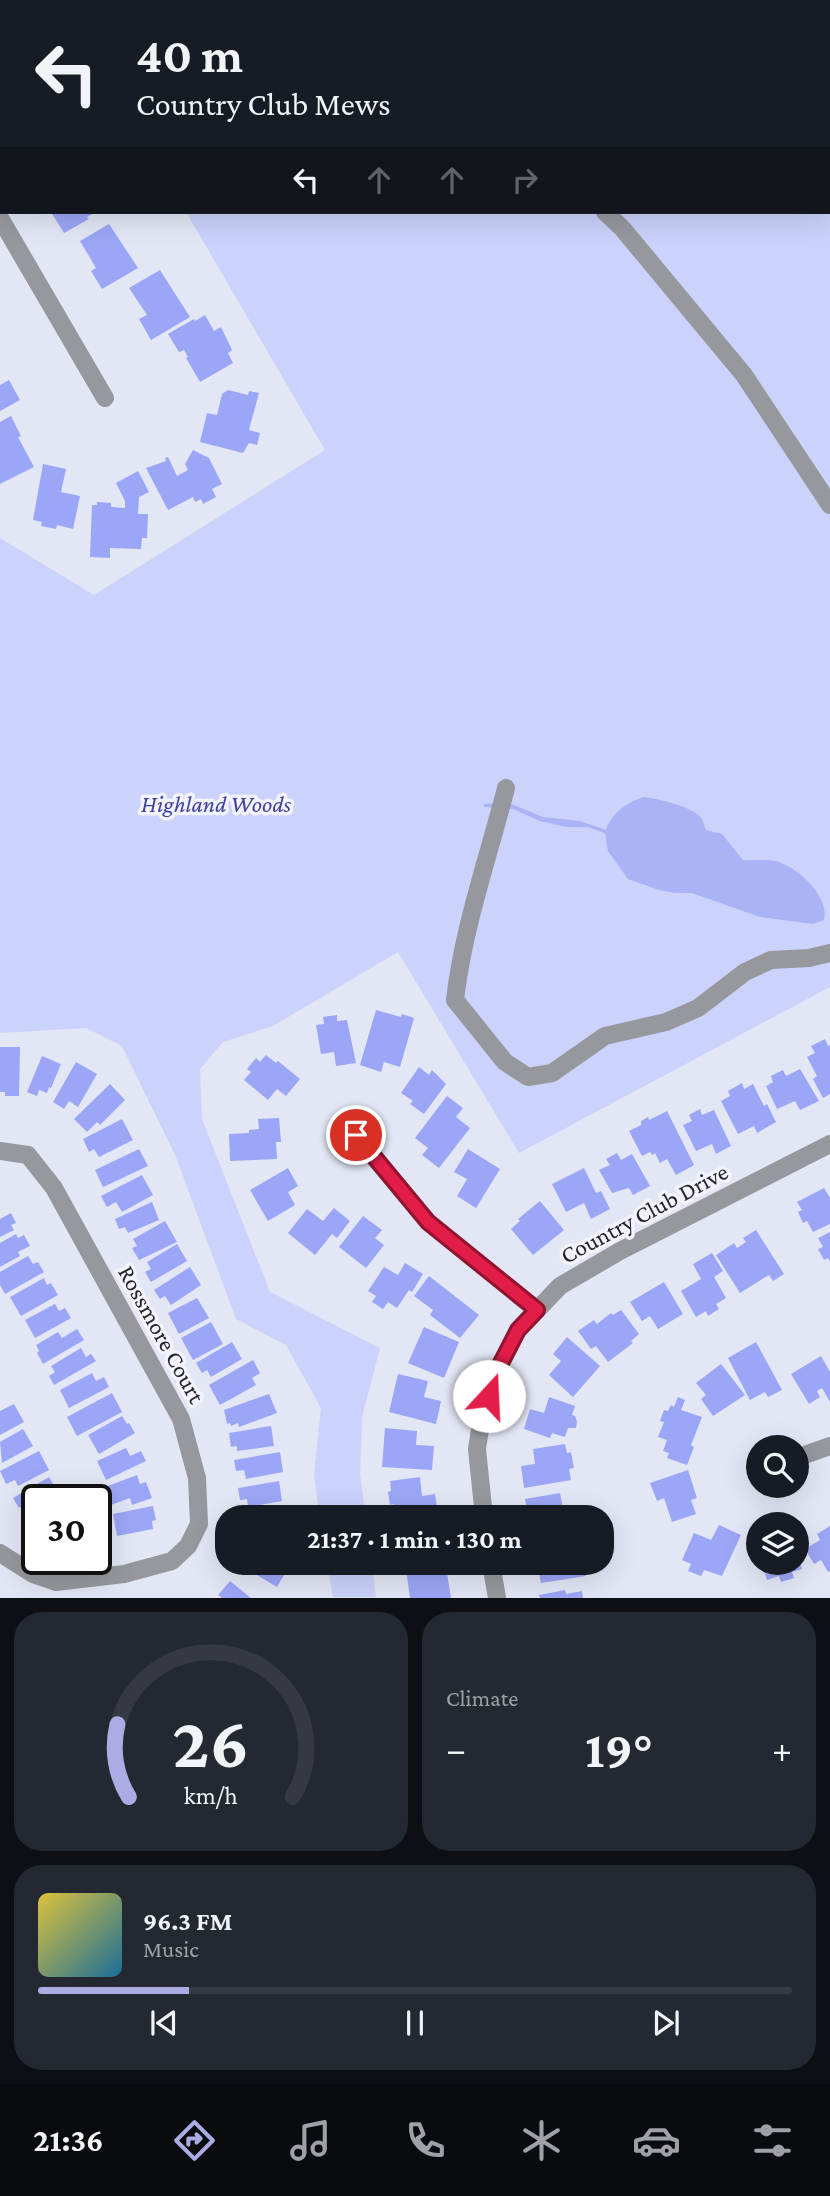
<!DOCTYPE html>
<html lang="en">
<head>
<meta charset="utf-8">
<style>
  :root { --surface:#171b24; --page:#242831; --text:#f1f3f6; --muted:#9ea1a6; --line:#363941; --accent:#aaace3 }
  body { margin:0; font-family:"Crimson Pro",serif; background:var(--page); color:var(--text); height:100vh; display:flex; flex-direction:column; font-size:26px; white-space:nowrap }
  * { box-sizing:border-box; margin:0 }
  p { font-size:23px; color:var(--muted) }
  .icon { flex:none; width:38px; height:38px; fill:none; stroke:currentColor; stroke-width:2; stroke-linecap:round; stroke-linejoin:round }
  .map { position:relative; height:1598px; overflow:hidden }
  .side { display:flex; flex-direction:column; gap:14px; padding:14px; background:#0d0f14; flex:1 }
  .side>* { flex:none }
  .banner { position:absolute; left:0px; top:0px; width:831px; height:214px; box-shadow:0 7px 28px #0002; background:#171b24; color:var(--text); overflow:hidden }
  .buttons { position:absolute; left:746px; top:1435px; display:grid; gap:14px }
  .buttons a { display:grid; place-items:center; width:63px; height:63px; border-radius:50%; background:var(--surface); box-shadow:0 7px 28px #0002; font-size:35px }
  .speed { position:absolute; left:21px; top:1484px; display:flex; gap:14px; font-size:35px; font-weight:700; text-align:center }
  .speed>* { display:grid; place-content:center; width:91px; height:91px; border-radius:50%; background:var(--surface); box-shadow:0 7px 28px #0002; line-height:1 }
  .speed .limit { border:4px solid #111; border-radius:10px; background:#fff; color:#111 }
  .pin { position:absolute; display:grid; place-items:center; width:60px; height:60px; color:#fff; margin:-30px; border:4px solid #fff; border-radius:50%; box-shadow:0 2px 7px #0007 }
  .me { position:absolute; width:77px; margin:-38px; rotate:20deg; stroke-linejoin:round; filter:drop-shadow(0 0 5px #0008) }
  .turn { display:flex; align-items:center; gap:24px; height:147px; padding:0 21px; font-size:32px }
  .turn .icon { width:91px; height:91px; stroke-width:2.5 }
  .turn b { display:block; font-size:49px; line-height:60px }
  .lanes { display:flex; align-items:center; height:66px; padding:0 21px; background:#0003; justify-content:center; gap:35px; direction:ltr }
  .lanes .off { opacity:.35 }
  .big { font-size:52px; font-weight:700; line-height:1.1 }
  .side .card { flex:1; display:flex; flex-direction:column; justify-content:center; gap:10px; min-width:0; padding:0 24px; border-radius:28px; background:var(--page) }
  .side .dial { align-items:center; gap:0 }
  .dial svg { height:182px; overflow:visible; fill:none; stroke:var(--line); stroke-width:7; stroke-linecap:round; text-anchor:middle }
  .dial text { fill:var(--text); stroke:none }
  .song { display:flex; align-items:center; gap:21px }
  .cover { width:84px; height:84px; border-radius:10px; background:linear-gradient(135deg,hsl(50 70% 55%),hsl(200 70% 35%)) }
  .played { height:7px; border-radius:4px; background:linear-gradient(90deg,var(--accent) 20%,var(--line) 20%) }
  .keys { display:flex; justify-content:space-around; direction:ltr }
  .heat { display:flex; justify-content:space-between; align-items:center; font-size:38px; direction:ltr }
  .side .tiles { flex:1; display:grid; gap:14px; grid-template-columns:1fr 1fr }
  .card:last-child { grid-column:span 2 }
  .trip { position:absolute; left:215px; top:1505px; width:399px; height:70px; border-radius:28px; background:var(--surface); box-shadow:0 7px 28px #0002; font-weight:700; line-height:70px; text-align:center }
  .tab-bar { display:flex; height:112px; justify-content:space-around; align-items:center; background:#090b0e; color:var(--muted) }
  .tab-bar .icon { width:49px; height:49px }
  .tab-bar .current { color:var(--accent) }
  .tab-bar b { font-size:32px; color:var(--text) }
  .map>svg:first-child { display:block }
  .green { fill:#cbd2fb }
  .water { fill:#aab3f5 }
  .building { fill:#9ba6f6 }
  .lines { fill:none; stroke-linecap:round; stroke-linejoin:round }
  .minor { stroke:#96989e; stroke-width:18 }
  .route-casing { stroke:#92132f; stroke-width:18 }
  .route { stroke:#e11d48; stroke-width:12 }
  .labels { text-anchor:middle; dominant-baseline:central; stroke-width:7; stroke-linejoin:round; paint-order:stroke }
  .park-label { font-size:24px; font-style:italic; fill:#40419d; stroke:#f2f3fd }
  .street-label { font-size:24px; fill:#24252b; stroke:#f2f3fd }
</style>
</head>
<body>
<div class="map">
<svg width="830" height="1598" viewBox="0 0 830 1598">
  <rect width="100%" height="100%" fill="#e3e6f5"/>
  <path class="green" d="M62,0h768v987l-311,166 -121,-201 -125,74 -50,16 -23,27 2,50 68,173 110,56 -18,69 -2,58 6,42h-46l-6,-42 7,-67 -35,-63 -50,-26 -60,-162 -54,-111 -36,-18 -86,5v-495l94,57 231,-145 -139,-238h644v-210z
    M327,1563h45l4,34h-43z"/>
  <path class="water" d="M643,797c13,1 52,10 59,22 2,3 2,7 4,11l16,4 21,26c11,1 22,-1 33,1 21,6 54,35 48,59l-11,4 -53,-7 -68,-24h-18l-18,-4 -28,-10 -20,-28 -3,-18 -17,-6h-22l-26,-6 -27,-12 -29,-2v-3l25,-1 34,14 37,4 26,9c5,-17 21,-27 37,-33z"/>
  <path class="building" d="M51,212h45l-9,5 2,2 -25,14z
    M109,224l29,44 -36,21 -11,-18 5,-3 -16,-27z
    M160,270l30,47 -39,23 -12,-21 8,-4 -18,-27z
    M205,315l9,16 7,-4 11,23 -4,3 5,10 -33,19 -14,-24 2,-1 -4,-7 -5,2 -11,-18 26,-15 1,2z
    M9,380l11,20 -20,11v-26z
    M228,390l20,5 1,-4 10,2 -10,37 11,3 -3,12 -8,-2 -6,10 -43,-11 7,-29 10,2 5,-21z
    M11,416l10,20 -3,1 16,30 -34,17v-62z
    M193,450l16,8 13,26 -10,5 4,8 -13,7 -2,-5 -6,3 -2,-5 -25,13 -22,-42 20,-7 -1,-3 3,-1 9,19 11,-6 -3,-6z
    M43,464l23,5 -5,23 19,4 -7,33 -16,-4 -1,4 -15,-3 1,-4 -9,-2z
    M138,471l11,21 -10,5 -1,17h10l-1,24h-5l-1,11 -31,-1v10l-20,-1 2,-52h5v-3l14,1v4l14,1v-7l-9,-18z
    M376,1010l25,7 1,-3 12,4 -14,49 -16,-5 -3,10 -21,-7z
    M337,1015v6l10,-1 9,43 -20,3 -2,-14 -13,2 -5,-29 8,-1 -1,-7z
    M825,1039l3,7 2,-1v49l-7,4 -10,-19 4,-3 -10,-19 8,-4 -4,-7z
    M0,1047h20l-1,49h-14v-4h-5z
    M266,1055l10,8 2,-2 22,18 -14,17 -9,-7 -9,11 -24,-20 7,-8 -4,-3 9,-11 4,4z
    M42,1056l19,8 -10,24 -2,-1 -2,6 -8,-3 -2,6 -10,-4z
    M76,1062l21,12 -19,33 -9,-6 -5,8 -11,-7z
    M419,1067l10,8 3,-5 14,14 -22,30 -14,-10 3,-3 -12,-8z
    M800,1069l19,32 -19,9 -5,-9 -18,8 -11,-23 7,-4 -2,-6 12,-6 3,6z
    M742,1083l2,6 9,-5 11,22 3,-2 9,18 -19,11 -3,-7 -16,8 -17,-33 9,-5 -2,-5z
    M110,1084l15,16 -25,25 -3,-3 -10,10 -13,-13z
    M447,1096l16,12 -7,9 14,11 -31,40 -17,-13 6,-7 -13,-10z
    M700,1109l2,6 12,-5 17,36 -15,8 -4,-10 -16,7 -13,-26 9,-4 -3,-6z
    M667,1111l27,54 -18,10 -9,-16 -7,4 -5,-10 -3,2 -2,-3 -8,4 -13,-25 12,-6v-4l7,-4 1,3z
    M279,1118l2,24h-5l1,17 -47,2 -1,-27 20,-1v-3l10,-1 -1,-10z
    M122,1119l11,21 -34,17 -5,-8 -5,3 -6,-13z
    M139,1149l9,17 -45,21 -8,-17z
    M468,1149l32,20 -24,39 -19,-12 10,-17 -13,-7z
    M617,1153l4,7 11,-6 18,32 -17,9 -4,-7 -17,5 -13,-23 11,-5 -4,-6z
    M288,1168l10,18 -10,6 7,13 -27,16 -18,-31z
    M584,1168l12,25 5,-2 9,18 -19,10 -7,-16 -18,9 -14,-28z
    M142,1175l11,20 -31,17 -6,-10 -9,5 -6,-11z
    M824,1188l6,10v26l-17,8 -6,-11 -4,2 -5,-11 4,-2 -5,-8z
    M540,1201l24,29 -31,25 -22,-26 9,-8 -2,-2z
    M152,1202l7,18 -31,13 -3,-6 -6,2 -4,-10z
    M334,1208l16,13 -13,17 -5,-4 -17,21 -27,-22 19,-24 16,12z
    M11,1213l5,10 -5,2 3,5 -14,7v-18z
    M363,1216l19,14 -7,8 9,7 -18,23 -27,-21z
    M165,1221l12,21 -38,18 -7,-12 5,-2 -4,-7z
    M756,1230l28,44 -11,7 -4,-6 -29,18 -24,-38 18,-12 3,5 9,-6 -3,-4z
    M830,1232v30l-2,-4 -4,2 -6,-11 5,-2 -5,-9z
    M16,1234l2,4 6,-3 6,11 -12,6 2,4 -20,11v-24z
    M177,1244l10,17 -36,21 -6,-10 6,-3 -4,-7z
    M712,1253l11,18 -9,6 12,21 -10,6 3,5 -11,7 -2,-5 -10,6 -15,-26 20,-12 -8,-15z
    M28,1256l5,8 5,-2 6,10 -39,22 -5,-9v-13z
    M405,1263l18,11 -11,18 -3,-2 -12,18 -9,-6 -5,7 -11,-7 4,-6 -8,-5 16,-24 14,8z
    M190,1267l11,18 -30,20 -6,-9 -5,3 -6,-9z
    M429,1276l50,39 -19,23 -30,-23 3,-5 -19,-14z
    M44,1278l3,7 4,-2 7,12 -37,21 -11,-19z
    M664,1282l19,32 -25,15 -8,-13 -8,5 -12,-19z
    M197,1298l12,20 -30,16 -11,-21z
    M55,1304l4,7 6,-3 6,10 -36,20 -10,-18z
    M621,1310l18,24 -8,7 2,2 -25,19 -12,-16 -5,3 -13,-18 16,-11 3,4 14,-11 2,2z
    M211,1322l12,22 -30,16 -12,-22z
    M424,1327l35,15 -15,36 -36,-15z
    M77,1329l7,11 -41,24 -6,-11 2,-2 -3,-6 22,-13 4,6z
    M567,1337l33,29 -27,31 -24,-22 12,-14 -8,-7z
    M232,1342l10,17 -31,18 -4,-7 -5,3 -6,-10z
    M756,1342l26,48 -14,7 -3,-5 -15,8 -22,-42z
    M81,1348l5,9 5,-3 5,7 -42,24 -5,-9 6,-4 -4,-6z
    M821,1356l9,16v30l-8,-14 -5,3 3,6 -11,7 -18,-30z
    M253,1360l7,13 -8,5 4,7 -36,20 -11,-20z
    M721,1364l24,31 -32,21 -12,-17 5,-4 -10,-12z
    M92,1373l4,8 8,-4 5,10 -40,21 -9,-18z
    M398,1374l30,7 -4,16 17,4 -5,23 -47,-12z
    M112,1393l10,19 -45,24 -10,-19z
    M269,1394l8,19 -38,14 -1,-4 -7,3 -1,-3 -3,1 -3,-14z
    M549,1397l26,9 -3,9 3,1 2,6 -1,6h-8l-3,9 -13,-4 -2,5 -26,-9 6,-20 14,4z
    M678,1397l7,3 -4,10 21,7 -11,28 3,2 -7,18 -20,-7 2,-5 -6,-2 4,-11 -9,-3 6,-15 -4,-1 4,-11 4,1 3,-6 3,2z
    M14,1404l10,18 -24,13v-24z
    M122,1416l5,8 2,-1 6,10 -36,21 -11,-19z
    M271,1426l3,20 -37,5v-5l-6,1 -2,-14z
    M385,1428l32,3 -1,14 18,1 -2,24 -50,-3z
    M23,1429l10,17 -31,17 -2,-21z
    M565,1444l2,9 4,-1 3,16 -5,1 2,11 -47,8 -3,-22 14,-2 -2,-15z
    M126,1448l4,8 11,-5 5,10 -40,19 -9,-19z
    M39,1451l10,19 -31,16 -3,-6 -9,4 -6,-13z
    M280,1452l3,20 -37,7 -2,-9 -8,1 -2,-11z
    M688,1470l9,28 -6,2 5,14 -24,8 -8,-24 -7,3 -7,-18z
    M137,1475l3,9 6,-2 6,16 -20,7 -2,-7 -19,7 -6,-18z
    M49,1477l10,17 -10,6h-12v7l-8,4 -3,-6 -7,3 -6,-10z
    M420,1477l2,19 13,-2 3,20 -28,3 -1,-5 -14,1 -1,-9 -4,1 -2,-13 3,-1 -1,-10z
    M279,1481l3,20 -34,6 -1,-8 -7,1 -2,-12z
    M560,1493l3,16 7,-1 1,9h-43l-3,-18z
    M153,1506l3,14 -4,1 1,8 -36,7 -4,-22z
    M245,1513l37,1v3h-37z
    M719,1525l22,10 -19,41 -18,-6 -3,6 -13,-5 3,-7 -9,-4 12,-27 17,7z
    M830,1526v45l-2,1 -7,-12 -7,4 -9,-15 15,-9 -3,-6z
    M796,1553l6,16 -10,3 2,6 -13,4 -2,-6 -12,4 -5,-17h34z
    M237,1563h54l-14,24z
    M537,1563h47l2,13 -45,7z
    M440,1564l2,10 5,-1 4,25h-41l-4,-29z
    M230,1581l21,17h-29l-4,-3z
    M565,1590l1,4 16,-3 1,7h-43l-1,-3z"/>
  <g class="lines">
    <path class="minor" d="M179,2l1,-2
      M403,2l3,-2
      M605,212l17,16 122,147 86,130
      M0,218l105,180
      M506,788c-18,70 -43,141 -51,212l50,62 23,15 24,-4 53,-37 61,-14 32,-14 47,-36 26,-12 38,-2 21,-5
      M356,1135l72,87 109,88
      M0,1151l28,4 26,33 127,231 16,59 2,46 -11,22 -16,15 -48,13 -68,8 -23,-8 -33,-21
      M796,1458l34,-12
      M484,1517l-7,-68 4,-26 20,-60 17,-33 42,-44 60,-35 210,-107
      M491,1563l6,35"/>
  </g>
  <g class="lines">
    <g class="route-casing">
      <path id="route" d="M356,1135l72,87 109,88 -19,20 -17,33 -12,33"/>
    </g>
    <use href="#route" class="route"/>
  </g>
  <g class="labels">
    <g class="park-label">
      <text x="216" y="803">Highland Woods</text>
    </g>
    <g class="street-label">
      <text transform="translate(644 1213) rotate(-28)">Country Club Drive</text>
      <text transform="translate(162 1334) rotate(61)">Rossmore Court</text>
    </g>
  </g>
</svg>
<div class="buttons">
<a><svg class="icon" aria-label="search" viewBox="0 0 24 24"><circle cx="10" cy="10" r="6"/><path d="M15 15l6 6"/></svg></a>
<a><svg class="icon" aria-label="layers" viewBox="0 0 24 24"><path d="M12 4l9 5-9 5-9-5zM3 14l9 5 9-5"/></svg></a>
</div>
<div class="speed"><div class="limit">30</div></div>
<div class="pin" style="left:356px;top:1135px;background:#d93025"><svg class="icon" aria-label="arrive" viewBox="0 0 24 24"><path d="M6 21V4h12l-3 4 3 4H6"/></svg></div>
<svg class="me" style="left:489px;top:1396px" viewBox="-20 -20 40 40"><circle r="19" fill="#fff"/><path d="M0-13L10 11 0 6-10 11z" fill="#e11d48"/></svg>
<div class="trip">21:37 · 1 min · 130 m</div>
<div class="banner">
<div class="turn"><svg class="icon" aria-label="left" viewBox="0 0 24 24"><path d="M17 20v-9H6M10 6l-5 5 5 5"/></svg><div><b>40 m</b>Country Club Mews</div></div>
<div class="lanes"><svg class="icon" aria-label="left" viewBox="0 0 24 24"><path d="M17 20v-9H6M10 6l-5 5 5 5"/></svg><svg class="icon off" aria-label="ahead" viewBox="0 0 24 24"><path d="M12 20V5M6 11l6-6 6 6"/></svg><svg class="icon off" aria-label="ahead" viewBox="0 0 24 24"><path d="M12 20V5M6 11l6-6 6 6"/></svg><svg class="icon off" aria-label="right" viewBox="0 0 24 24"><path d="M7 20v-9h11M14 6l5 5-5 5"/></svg></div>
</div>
</div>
<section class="side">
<div class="tiles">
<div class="card dial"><svg viewBox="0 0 100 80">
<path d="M14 69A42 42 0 1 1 86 69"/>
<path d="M14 69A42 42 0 0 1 9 37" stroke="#aaace3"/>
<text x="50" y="56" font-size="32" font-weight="700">26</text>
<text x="50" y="72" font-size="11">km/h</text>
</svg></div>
<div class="card"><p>Climate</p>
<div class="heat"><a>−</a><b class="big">19°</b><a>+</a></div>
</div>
<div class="card">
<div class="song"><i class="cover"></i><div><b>96.3 FM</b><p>Music</p></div></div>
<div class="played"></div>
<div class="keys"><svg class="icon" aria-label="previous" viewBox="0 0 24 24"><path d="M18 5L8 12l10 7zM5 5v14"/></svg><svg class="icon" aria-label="pause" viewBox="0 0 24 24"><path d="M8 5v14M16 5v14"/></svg><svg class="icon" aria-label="next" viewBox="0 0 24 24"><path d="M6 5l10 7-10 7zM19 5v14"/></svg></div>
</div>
</div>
</section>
<nav class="tab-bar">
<b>21:36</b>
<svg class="icon current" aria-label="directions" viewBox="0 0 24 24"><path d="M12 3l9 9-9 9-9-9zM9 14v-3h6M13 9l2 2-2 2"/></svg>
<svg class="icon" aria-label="music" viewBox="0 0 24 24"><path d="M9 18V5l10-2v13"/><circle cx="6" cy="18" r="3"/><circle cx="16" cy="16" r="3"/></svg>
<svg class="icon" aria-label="phone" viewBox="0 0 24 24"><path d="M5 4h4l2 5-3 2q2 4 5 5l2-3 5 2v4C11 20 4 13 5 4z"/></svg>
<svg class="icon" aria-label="climate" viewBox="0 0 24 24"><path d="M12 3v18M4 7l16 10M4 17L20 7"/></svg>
<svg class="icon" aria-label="car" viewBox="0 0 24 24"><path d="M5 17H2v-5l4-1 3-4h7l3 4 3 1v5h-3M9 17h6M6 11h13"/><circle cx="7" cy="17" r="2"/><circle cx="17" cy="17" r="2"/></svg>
<svg class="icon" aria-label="filters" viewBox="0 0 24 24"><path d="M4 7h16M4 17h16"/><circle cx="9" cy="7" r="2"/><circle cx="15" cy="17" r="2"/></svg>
</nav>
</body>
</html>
